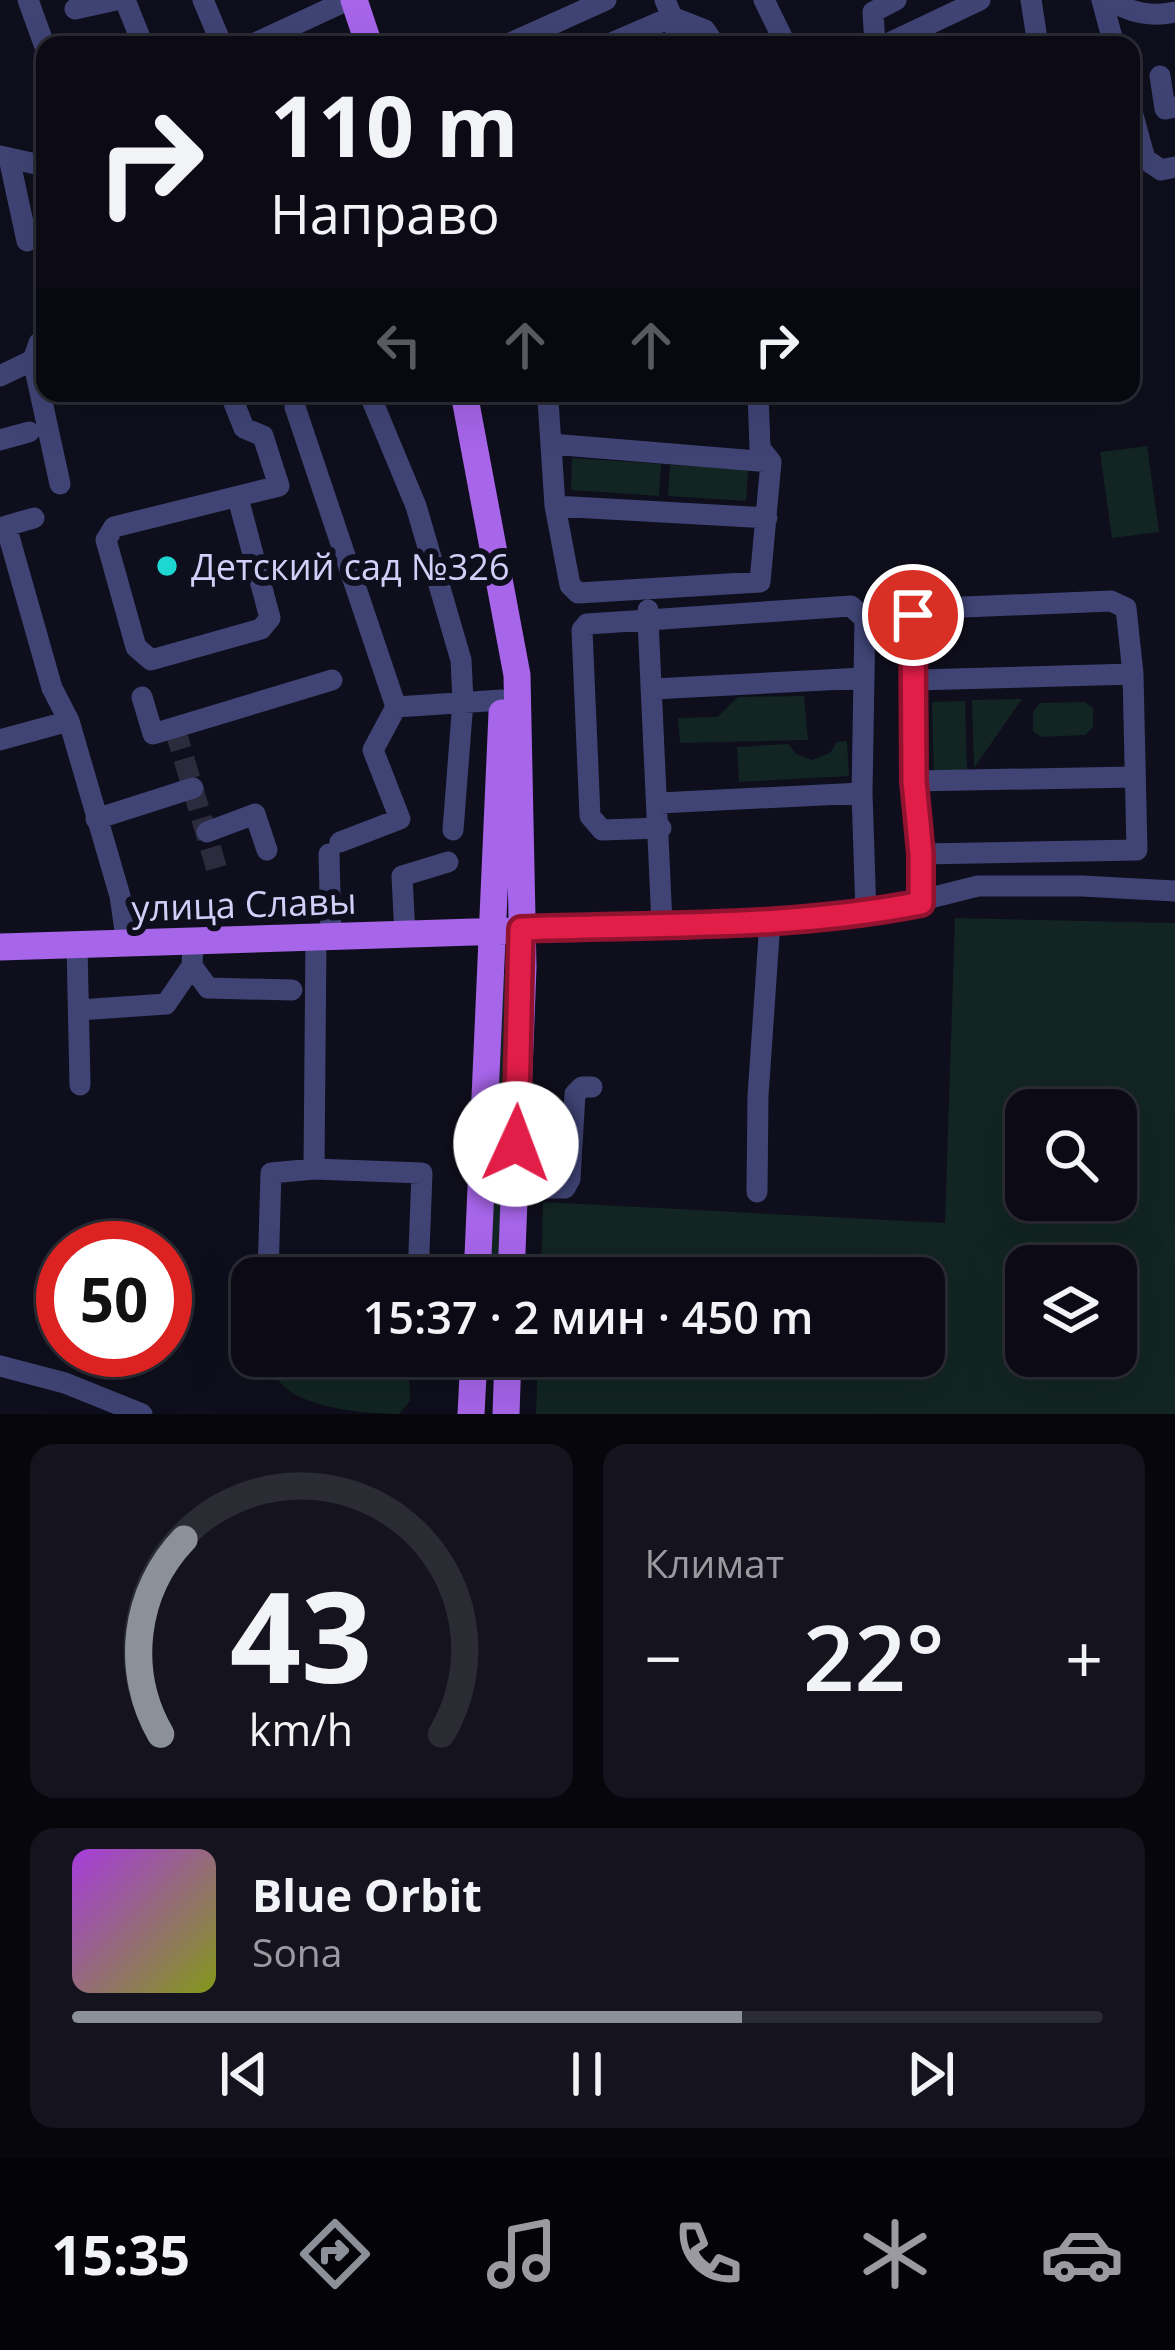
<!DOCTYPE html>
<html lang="ru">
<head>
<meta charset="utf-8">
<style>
  :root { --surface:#0b0a15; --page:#14131e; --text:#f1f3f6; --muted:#9a9aa0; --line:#2b2b34; --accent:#8c9099 }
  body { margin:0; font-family:"Open Sans",sans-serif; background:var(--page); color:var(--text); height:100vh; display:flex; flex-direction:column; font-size:45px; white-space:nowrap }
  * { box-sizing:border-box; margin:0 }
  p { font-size:39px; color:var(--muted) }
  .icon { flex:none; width:66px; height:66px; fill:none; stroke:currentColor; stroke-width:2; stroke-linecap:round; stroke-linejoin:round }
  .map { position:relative; height:1414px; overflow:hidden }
  .side { display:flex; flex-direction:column; gap:30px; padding:30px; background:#06060c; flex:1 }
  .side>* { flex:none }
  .hud { position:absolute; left:36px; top:36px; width:1104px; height:366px; border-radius:24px; box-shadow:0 12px 48px #0002,0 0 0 3px var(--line); background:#0b0a15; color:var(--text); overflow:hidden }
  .buttons { position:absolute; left:1005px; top:1089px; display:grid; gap:24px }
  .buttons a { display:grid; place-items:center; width:132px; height:132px; border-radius:24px; background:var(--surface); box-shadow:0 12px 48px #0002,0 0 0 3px var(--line); font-size:60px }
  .speed { position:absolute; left:36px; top:1221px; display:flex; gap:24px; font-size:60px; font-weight:700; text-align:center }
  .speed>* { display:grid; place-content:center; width:156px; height:156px; border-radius:50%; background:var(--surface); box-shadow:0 12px 48px #0002,0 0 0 3px var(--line); line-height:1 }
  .speed .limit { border:18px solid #d22; background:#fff; color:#111 }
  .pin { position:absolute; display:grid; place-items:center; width:102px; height:102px; color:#fff; margin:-51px; border:6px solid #fff; border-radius:50%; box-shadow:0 3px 12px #0007 }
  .me { position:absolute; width:132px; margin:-66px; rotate:2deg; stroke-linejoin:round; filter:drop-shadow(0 0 9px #0008) }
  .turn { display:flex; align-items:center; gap:42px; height:252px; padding:0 36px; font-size:54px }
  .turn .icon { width:156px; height:156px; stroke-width:2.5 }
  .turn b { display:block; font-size:84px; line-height:102px }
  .lanes { display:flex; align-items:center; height:114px; padding:0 36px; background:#0003; justify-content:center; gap:60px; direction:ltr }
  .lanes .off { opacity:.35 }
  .big { font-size:90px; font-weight:600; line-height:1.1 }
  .side .tile { flex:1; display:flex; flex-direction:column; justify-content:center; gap:18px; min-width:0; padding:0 42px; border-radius:24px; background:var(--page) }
  .side .dial { align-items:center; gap:0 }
  .dial svg { height:312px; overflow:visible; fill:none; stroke:var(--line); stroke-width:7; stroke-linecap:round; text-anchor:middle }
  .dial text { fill:var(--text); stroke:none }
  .song { display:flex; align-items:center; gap:36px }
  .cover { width:144px; height:144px; border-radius:18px; background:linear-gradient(135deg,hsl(280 70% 55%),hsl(70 70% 35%)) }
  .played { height:12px; border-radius:6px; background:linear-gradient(90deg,var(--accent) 65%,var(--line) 65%) }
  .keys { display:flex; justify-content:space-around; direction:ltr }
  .heat { display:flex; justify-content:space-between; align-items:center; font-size:66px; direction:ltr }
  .side .tiles { flex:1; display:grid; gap:30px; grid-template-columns:1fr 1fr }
  .tile:last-child { grid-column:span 2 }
  .trip { position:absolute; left:231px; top:1257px; width:714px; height:120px; border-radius:24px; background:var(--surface); box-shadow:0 12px 48px #0002,0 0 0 3px var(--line); font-weight:600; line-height:120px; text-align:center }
  .tabs { display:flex; height:192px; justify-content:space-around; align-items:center; background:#040408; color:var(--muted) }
  .tabs .icon { width:84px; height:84px }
  .tabs .current { color:var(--accent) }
  .tabs b { font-size:54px; color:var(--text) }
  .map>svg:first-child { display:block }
  .green { fill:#122522; fill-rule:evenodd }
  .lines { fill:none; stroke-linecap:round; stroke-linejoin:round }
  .minor-tunnel { stroke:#2c2b3d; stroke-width:21; stroke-dasharray:21 10; stroke-linecap:butt }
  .minor { stroke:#3f4475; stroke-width:21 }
  .major { stroke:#a765ea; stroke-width:27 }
  .route-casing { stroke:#92132f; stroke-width:30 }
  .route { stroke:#e11d48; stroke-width:21 }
  .poi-dot { fill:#1dd7d2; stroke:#0f0e1c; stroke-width:4.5 }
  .labels { text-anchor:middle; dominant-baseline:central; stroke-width:12; stroke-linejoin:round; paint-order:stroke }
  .poi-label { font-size:36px; fill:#d0d0f9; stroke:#0f0e1c; text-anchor:start }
  .street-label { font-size:36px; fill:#d0d0f9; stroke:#0f0e1c }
</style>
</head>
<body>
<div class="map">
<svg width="1175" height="1414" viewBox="0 0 1175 1414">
  <rect width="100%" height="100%" fill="#0f0e1c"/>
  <path class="green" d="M1147,446l12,86 -47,6 -12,-86z
    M572,458l89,6 -2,32 -88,-6z
    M670,465l78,4 -2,32 -78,-5z
    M804,696l4,44 -128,3 -2,-25 40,-1 20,-20z
    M1022,699l-48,69 -2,-68z
    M965,701l2,73 -33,1 -2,-73z
    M1084,702l9,6v19l-8,8 -44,2 -8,-6v-19l7,-9z
    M847,741l2,35 -110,6 -2,-35 52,-3 7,10 16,6 18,-7 7,-11z
    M955,918l220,5v491h-639l2,-58h386v-78h-383l2,-76 402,21zM1026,1110h90v90h-90zM1026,1266h90v90h-90z
    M506,972l4,6 -11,300h-12l15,-303z
    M273,1356h110l16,7 10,11 1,27 -11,13c-36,0 -134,-7 -126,-58z"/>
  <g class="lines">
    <path class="minor-tunnel" d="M175,729l43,144"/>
    <path class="minor" d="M28,0l17,47
      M125,0l18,45
      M203,0l19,45
      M665,0l7,17 33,13 10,15
      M764,0l22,45
      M1031,0l7,45
      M1102,0l12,45
      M1111,0c20,14 41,17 64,12
      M75,9l41,-9
      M251,45l97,-45
      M506,45l100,-45
      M607,45l65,-28 7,28
      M875,45l-2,-33 23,-12
      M885,45l95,-45
      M1160,76l5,33 10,-2
      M1131,108l14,51 16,11 14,-3
      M0,156l45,10
      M9,158l18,83
      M33,360l27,124
      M0,376l33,-16 6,-17 6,-3
      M230,393l14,35 19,8 16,50 -165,41 -8,13 30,107 15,13 110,-31 9,-11 -32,-120
      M369,393l47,113 45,154 2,41 -10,129
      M551,393l-3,7 7,106 15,79 8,8 182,-11 11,-120 -11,-14 -2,-55
      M295,407l101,300 106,-7
      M0,440l29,-8
      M551,444l220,18
      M555,506l212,12
      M34,518l-28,8 46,162 17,33 51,175 7,48
      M1111,601l15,7 7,66 4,176 -216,4 -7,-73 -1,-166 3,-6z
      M648,610v10l203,-14 14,13 -3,174 4,121
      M916,680l217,-6
      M653,689l210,-11
      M142,697l11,37 179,-54
      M0,740l69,-19
      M914,781l220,-4
      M659,803l203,-10
      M96,819l97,-31
      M661,828l-59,2 -12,-14 -8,-186 5,-6 61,-4 14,304
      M207,832l48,-18 12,36
      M340,842l60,-23 -27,-69 23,-43
      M329,854l2,82
      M921,903v-49
      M521,929l249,-8 96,-7 112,-28h104l93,5
      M405,936l-3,-60 46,-14
      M77,945l3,140
      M192,966l16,22 84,2
      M79,1010l87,-6 26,-38 1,-24
      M314,1169l2,-232
      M514,1188h51l5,-9 5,-85 7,-7h10
      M757,1192l1,-96 12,-175
      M325,1278l-57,-3 3,-102 43,-4 108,4 -4,105
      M0,1366l65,17 77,31"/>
    <path class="major" d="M354,0l15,45
      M464,393l53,282 6,292 -12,311
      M0,947l505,-16
      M477,1278l25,-565
      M471,1414l3,-58
      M506,1414l2,-58"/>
  </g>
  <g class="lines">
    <g class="route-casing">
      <path id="route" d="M516,1144l5,-215c133,-5 269,0 400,-26v-49l-7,-73 -1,-166"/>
    </g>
    <use href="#route" class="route"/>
  </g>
  <circle class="poi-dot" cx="167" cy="566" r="12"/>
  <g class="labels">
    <g class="poi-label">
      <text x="191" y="566">Детский сад №326</text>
    </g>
    <g class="street-label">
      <text transform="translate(244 904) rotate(-2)">улица Славы</text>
    </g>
  </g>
</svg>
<div class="buttons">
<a><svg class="icon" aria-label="search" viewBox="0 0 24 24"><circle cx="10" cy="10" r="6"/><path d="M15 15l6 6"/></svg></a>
<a><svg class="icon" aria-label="layers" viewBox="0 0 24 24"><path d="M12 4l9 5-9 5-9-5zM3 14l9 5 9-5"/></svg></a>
</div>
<div class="speed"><div class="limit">50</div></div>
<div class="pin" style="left:913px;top:615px;background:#d93025"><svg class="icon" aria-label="arrive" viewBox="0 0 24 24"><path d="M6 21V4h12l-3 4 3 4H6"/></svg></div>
<svg class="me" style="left:516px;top:1144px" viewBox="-20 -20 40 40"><circle r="19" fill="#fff"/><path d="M0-13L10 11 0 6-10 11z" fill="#e11d48"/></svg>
<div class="trip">15:37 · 2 мин · 450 m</div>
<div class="hud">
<div class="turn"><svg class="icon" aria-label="right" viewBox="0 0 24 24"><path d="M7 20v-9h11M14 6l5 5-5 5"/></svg><div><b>110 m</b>Направо</div></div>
<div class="lanes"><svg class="icon off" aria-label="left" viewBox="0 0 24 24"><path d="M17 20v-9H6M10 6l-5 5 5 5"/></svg><svg class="icon off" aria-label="ahead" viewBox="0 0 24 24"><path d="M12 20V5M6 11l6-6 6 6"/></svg><svg class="icon off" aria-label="ahead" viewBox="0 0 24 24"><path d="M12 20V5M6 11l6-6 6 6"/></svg><svg class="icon" aria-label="right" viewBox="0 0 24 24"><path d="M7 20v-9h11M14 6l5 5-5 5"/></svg></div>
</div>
</div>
<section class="side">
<div class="tiles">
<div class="tile dial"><svg viewBox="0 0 100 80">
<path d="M14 69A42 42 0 1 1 86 69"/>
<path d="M14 69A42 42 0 0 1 20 19" stroke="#8c9099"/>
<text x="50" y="56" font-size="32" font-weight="700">43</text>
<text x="50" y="72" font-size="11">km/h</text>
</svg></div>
<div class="tile"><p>Климат</p>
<div class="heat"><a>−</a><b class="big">22°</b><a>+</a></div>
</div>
<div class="tile">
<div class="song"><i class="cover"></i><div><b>Blue Orbit</b><p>Sona</p></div></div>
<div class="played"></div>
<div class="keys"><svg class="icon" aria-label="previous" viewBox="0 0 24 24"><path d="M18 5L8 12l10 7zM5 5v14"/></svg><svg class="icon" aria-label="pause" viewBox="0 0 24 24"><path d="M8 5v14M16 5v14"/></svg><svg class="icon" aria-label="next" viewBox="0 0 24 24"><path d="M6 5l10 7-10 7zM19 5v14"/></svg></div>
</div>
</div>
</section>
<nav class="tabs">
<b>15:35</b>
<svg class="icon current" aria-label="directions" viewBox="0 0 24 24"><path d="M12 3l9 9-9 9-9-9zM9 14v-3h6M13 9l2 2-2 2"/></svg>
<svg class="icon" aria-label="music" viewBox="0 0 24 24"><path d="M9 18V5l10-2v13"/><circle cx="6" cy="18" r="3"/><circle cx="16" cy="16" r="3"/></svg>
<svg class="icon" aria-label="phone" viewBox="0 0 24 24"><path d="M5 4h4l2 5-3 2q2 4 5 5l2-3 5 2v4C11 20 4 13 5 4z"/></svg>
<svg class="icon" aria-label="climate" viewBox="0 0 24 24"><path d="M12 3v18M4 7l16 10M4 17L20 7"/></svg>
<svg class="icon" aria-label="car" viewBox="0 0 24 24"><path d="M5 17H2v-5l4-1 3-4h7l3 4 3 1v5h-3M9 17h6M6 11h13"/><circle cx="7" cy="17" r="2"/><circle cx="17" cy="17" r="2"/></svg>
</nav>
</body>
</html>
